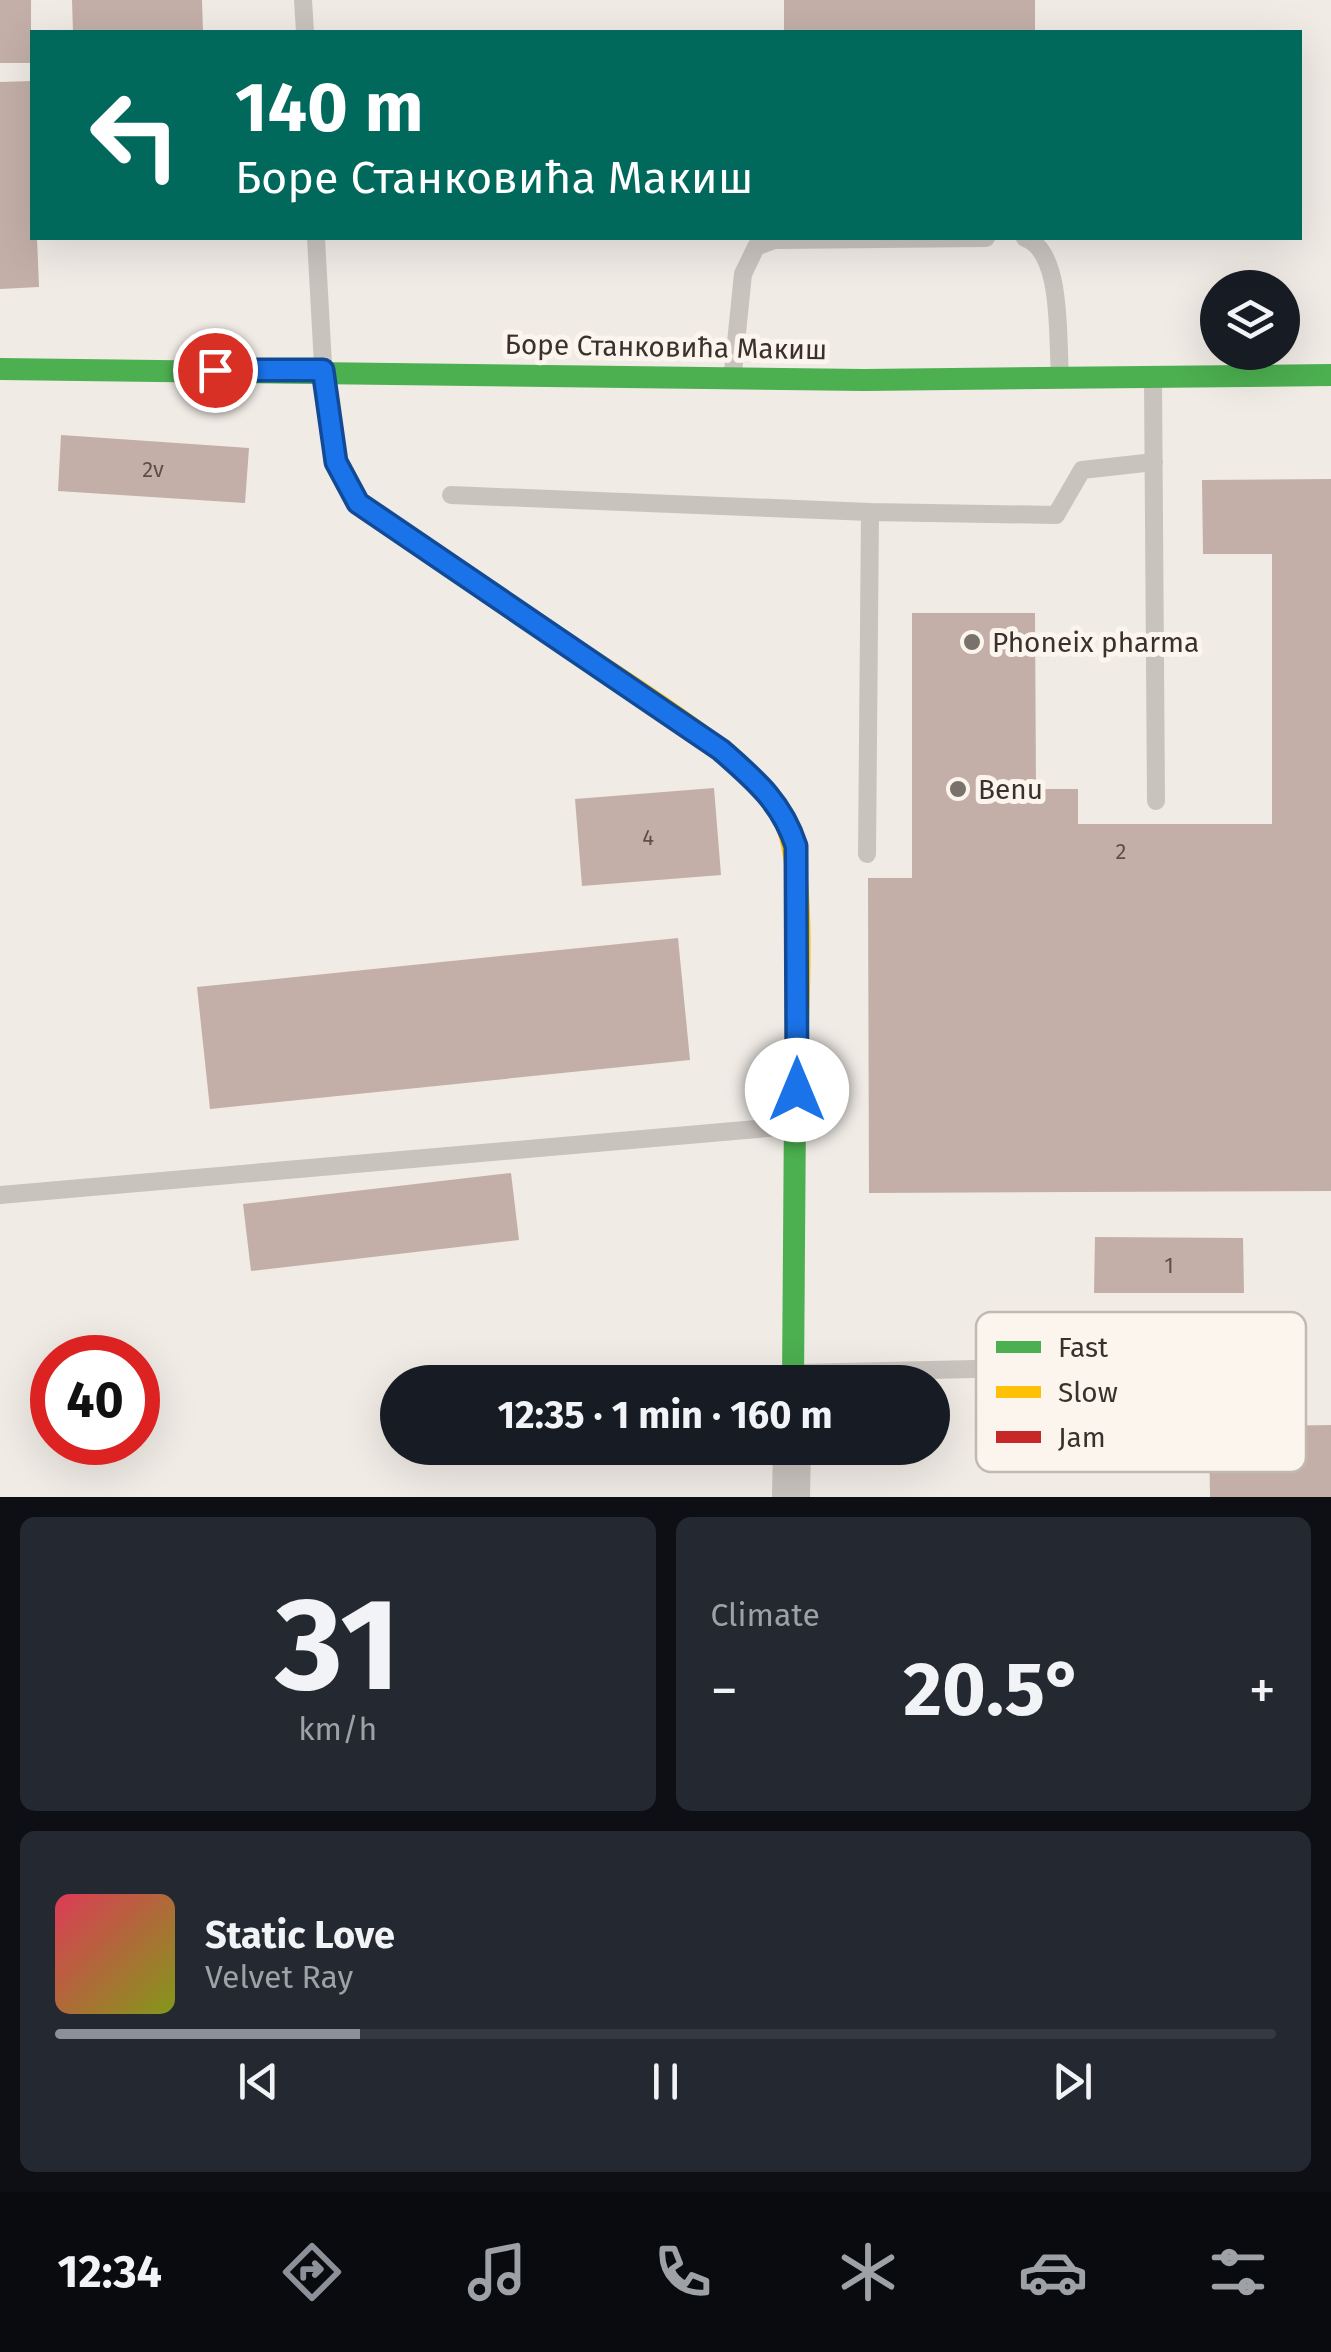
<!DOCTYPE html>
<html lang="en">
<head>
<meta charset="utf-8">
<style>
  :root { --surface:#171b24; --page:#242831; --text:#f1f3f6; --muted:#9ea1a6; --line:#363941; --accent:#8c9099 }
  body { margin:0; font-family:"Fira Sans",sans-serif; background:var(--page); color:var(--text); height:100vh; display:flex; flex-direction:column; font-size:38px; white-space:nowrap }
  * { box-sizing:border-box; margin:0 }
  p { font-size:32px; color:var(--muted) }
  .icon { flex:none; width:55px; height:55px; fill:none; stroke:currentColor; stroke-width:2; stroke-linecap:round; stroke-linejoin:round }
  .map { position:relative; height:1497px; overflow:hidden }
  .sheet { display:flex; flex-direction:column; gap:20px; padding:20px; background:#0d0f14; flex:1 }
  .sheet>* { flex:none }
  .hud { position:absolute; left:30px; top:30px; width:1272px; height:210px; border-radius:0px; box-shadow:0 10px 40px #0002; background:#00695c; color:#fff; overflow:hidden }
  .fabs { position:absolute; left:1200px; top:270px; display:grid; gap:20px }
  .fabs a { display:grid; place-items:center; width:100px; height:100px; border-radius:50%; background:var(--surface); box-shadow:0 10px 40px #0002; font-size:50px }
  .speed { position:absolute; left:30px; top:1335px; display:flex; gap:20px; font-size:50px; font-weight:700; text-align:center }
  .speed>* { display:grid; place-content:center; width:130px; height:130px; border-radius:50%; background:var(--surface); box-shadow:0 10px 40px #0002; line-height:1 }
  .speed .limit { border:15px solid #d22; background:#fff; color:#111 }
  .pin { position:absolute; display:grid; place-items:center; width:85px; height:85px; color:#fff; margin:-42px; border:5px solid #fff; border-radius:50%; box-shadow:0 2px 10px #0007 }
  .me { position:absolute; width:110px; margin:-55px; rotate:0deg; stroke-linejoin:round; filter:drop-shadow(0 0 8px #0008) }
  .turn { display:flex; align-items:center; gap:35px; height:210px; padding:0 40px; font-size:45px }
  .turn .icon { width:130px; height:130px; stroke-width:2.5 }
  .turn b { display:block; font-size:70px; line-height:85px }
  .big { font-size:75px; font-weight:700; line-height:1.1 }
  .sheet .card { flex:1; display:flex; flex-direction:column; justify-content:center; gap:15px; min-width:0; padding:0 35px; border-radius:15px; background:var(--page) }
  .sheet .dial { align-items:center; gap:0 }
  .dial b { font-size:130px; line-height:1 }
  .song { display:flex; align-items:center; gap:30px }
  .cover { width:120px; height:120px; border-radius:15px; background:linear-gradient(135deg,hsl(350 70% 55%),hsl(70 70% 35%)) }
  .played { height:10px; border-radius:5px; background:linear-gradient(90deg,var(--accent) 25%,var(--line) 25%) }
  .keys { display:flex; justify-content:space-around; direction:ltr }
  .heat { display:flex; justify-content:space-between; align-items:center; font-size:55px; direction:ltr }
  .sheet .tiles { flex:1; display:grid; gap:20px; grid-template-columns:1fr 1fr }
  .card:last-child { grid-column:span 2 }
  .trip { position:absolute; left:380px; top:1365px; width:570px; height:100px; border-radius:50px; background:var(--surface); box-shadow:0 10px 40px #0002; font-weight:700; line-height:100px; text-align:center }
  .dock { display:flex; height:160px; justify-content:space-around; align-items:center; background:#090b0e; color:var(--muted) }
  .dock .icon { width:70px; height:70px }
  .dock .current { color:var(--accent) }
  .dock b { font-size:45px; color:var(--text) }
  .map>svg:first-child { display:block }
  .building { fill:#c3afa7 }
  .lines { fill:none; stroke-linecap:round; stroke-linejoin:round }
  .lane { stroke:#c9c3be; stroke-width:18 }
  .street { stroke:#c9c3be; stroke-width:38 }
  .fast { stroke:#4caf50; stroke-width:22 }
  .slow { stroke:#ffc107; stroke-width:22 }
  .jam { stroke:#c62828; stroke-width:22 }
  .route-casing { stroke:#114b97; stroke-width:25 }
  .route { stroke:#1a73e8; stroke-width:18 }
  .poi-dot { fill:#7a716c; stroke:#fbf5ee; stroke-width:4 }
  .labels { text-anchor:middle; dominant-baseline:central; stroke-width:10; stroke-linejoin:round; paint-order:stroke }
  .number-label { font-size:22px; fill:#5d504a }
  .street-label { font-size:28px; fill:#3b302b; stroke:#fbf5ee }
  .poi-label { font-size:28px; fill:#3b302b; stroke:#fbf5ee; text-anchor:start }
  .key { fill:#fbf5ee; stroke:#c1bab4; stroke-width:2.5 }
  .key-label { font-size:28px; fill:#3b302b }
</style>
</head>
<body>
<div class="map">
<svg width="1331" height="1497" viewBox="0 0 1331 1497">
  <rect width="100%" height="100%" fill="#f0ebe5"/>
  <path class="building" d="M0,0h31v63h-31z
    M72,0h130l1,32h-130z
    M784,0h251v32h-251z
    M32,81v157h5l2,49 -39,2v-207z
    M61,435l188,13 -4,55 -187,-12z
    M1331,479v712l-462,2 -1,-315h44v-265h123l1,176h42v35h194v-270h-69l-1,-74z
    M714,788l7,87 -139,11 -7,-87z
    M678,938l12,122 -480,49 -13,-122z
    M511,1173l8,67 -268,31 -8,-67z
    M1095,1237l148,1 1,55h-150z
    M1331,1425v72h-121l-1,-70z"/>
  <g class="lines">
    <path class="lane" d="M303,0l2,32
      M316,238l7,127
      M1025,238c38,13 32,100 35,136
      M733,372l10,-98 13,-27 18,-7 212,-2
      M1153,380l3,421
      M451,495l419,17
      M867,854l3,-342 186,3 26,-45 72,-8
      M0,1195l791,-69
      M796,1373l434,-10"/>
    <path class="street" d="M791,1497l1,-49"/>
    <path class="fast" d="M0,369l864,11 467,-5
      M793,1382l2,-273"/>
    <path class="slow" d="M527,619c64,43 227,136 257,201 26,54 12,223 11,289"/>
    <path class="jam" d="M323,371l13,90 21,42 170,116"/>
  </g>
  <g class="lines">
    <g class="route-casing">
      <path id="route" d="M215,370h108l13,92 22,41 363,247c33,29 61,52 75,96l1,244"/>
    </g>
    <use href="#route" class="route"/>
  </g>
  <g class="poi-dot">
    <circle cx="972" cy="642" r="10"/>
    <circle cx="958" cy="789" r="10"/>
  </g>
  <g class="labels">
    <g class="number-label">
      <text x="153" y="469">2v</text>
      <text x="648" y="837">4</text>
      <text x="1121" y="851">2</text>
      <text x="1169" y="1265">1</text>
    </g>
    <g class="street-label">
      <text transform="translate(666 347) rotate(1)">Боре Станковића Макиш</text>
    </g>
    <g class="poi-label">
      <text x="992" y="642">Phoneix pharma</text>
      <text x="978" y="789">Benu</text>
    </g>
  </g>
  <rect x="976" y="1312" width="330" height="160" rx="15" class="key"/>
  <rect x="996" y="1341" width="45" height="12" fill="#4caf50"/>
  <rect x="996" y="1386" width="45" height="12" fill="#ffc107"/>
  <rect x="996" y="1431" width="45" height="12" fill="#c62828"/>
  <g class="key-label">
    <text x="1058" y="1357">Fast</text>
    <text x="1058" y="1402">Slow</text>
    <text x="1058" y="1447">Jam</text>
  </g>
</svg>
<div class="fabs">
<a><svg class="icon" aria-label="layers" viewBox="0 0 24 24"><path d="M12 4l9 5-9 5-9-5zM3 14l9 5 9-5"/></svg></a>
</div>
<div class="speed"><div class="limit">40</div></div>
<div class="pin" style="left:215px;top:370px;background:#d93025"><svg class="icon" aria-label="arrive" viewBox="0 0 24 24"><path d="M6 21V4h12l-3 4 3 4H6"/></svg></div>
<svg class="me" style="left:797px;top:1090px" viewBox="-20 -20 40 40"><circle r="19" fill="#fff"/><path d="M0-13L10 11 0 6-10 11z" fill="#1a73e8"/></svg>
<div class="trip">12:35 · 1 min · 160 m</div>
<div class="hud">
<div class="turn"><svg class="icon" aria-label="left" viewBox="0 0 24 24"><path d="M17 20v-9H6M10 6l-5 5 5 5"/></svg><div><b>140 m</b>Боре Станковића Макиш</div></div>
</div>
</div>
<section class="sheet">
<div class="tiles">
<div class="card dial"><b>31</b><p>km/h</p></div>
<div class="card"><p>Climate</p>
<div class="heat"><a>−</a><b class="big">20.5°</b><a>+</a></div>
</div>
<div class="card">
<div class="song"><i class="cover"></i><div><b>Static Love</b><p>Velvet Ray</p></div></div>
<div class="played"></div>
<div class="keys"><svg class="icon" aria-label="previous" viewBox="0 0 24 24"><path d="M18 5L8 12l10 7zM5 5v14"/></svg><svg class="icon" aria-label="pause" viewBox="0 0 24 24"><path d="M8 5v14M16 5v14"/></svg><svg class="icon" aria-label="next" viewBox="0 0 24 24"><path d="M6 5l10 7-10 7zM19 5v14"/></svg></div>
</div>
</div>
</section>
<nav class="dock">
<b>12:34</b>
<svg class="icon current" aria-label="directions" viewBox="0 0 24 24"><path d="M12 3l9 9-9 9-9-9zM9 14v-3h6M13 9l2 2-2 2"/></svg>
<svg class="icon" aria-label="music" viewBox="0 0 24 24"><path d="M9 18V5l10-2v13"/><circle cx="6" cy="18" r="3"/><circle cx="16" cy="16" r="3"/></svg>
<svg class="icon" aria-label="phone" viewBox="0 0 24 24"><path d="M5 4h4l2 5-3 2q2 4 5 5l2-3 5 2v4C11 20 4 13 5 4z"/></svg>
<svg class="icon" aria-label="climate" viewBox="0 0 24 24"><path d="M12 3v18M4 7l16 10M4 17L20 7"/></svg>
<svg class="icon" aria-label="car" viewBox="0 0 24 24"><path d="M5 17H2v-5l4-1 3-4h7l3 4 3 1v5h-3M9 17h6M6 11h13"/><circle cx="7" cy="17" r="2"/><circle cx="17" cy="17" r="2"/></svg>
<svg class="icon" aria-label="filters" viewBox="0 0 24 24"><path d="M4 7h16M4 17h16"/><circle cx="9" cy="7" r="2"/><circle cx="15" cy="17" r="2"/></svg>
</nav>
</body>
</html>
